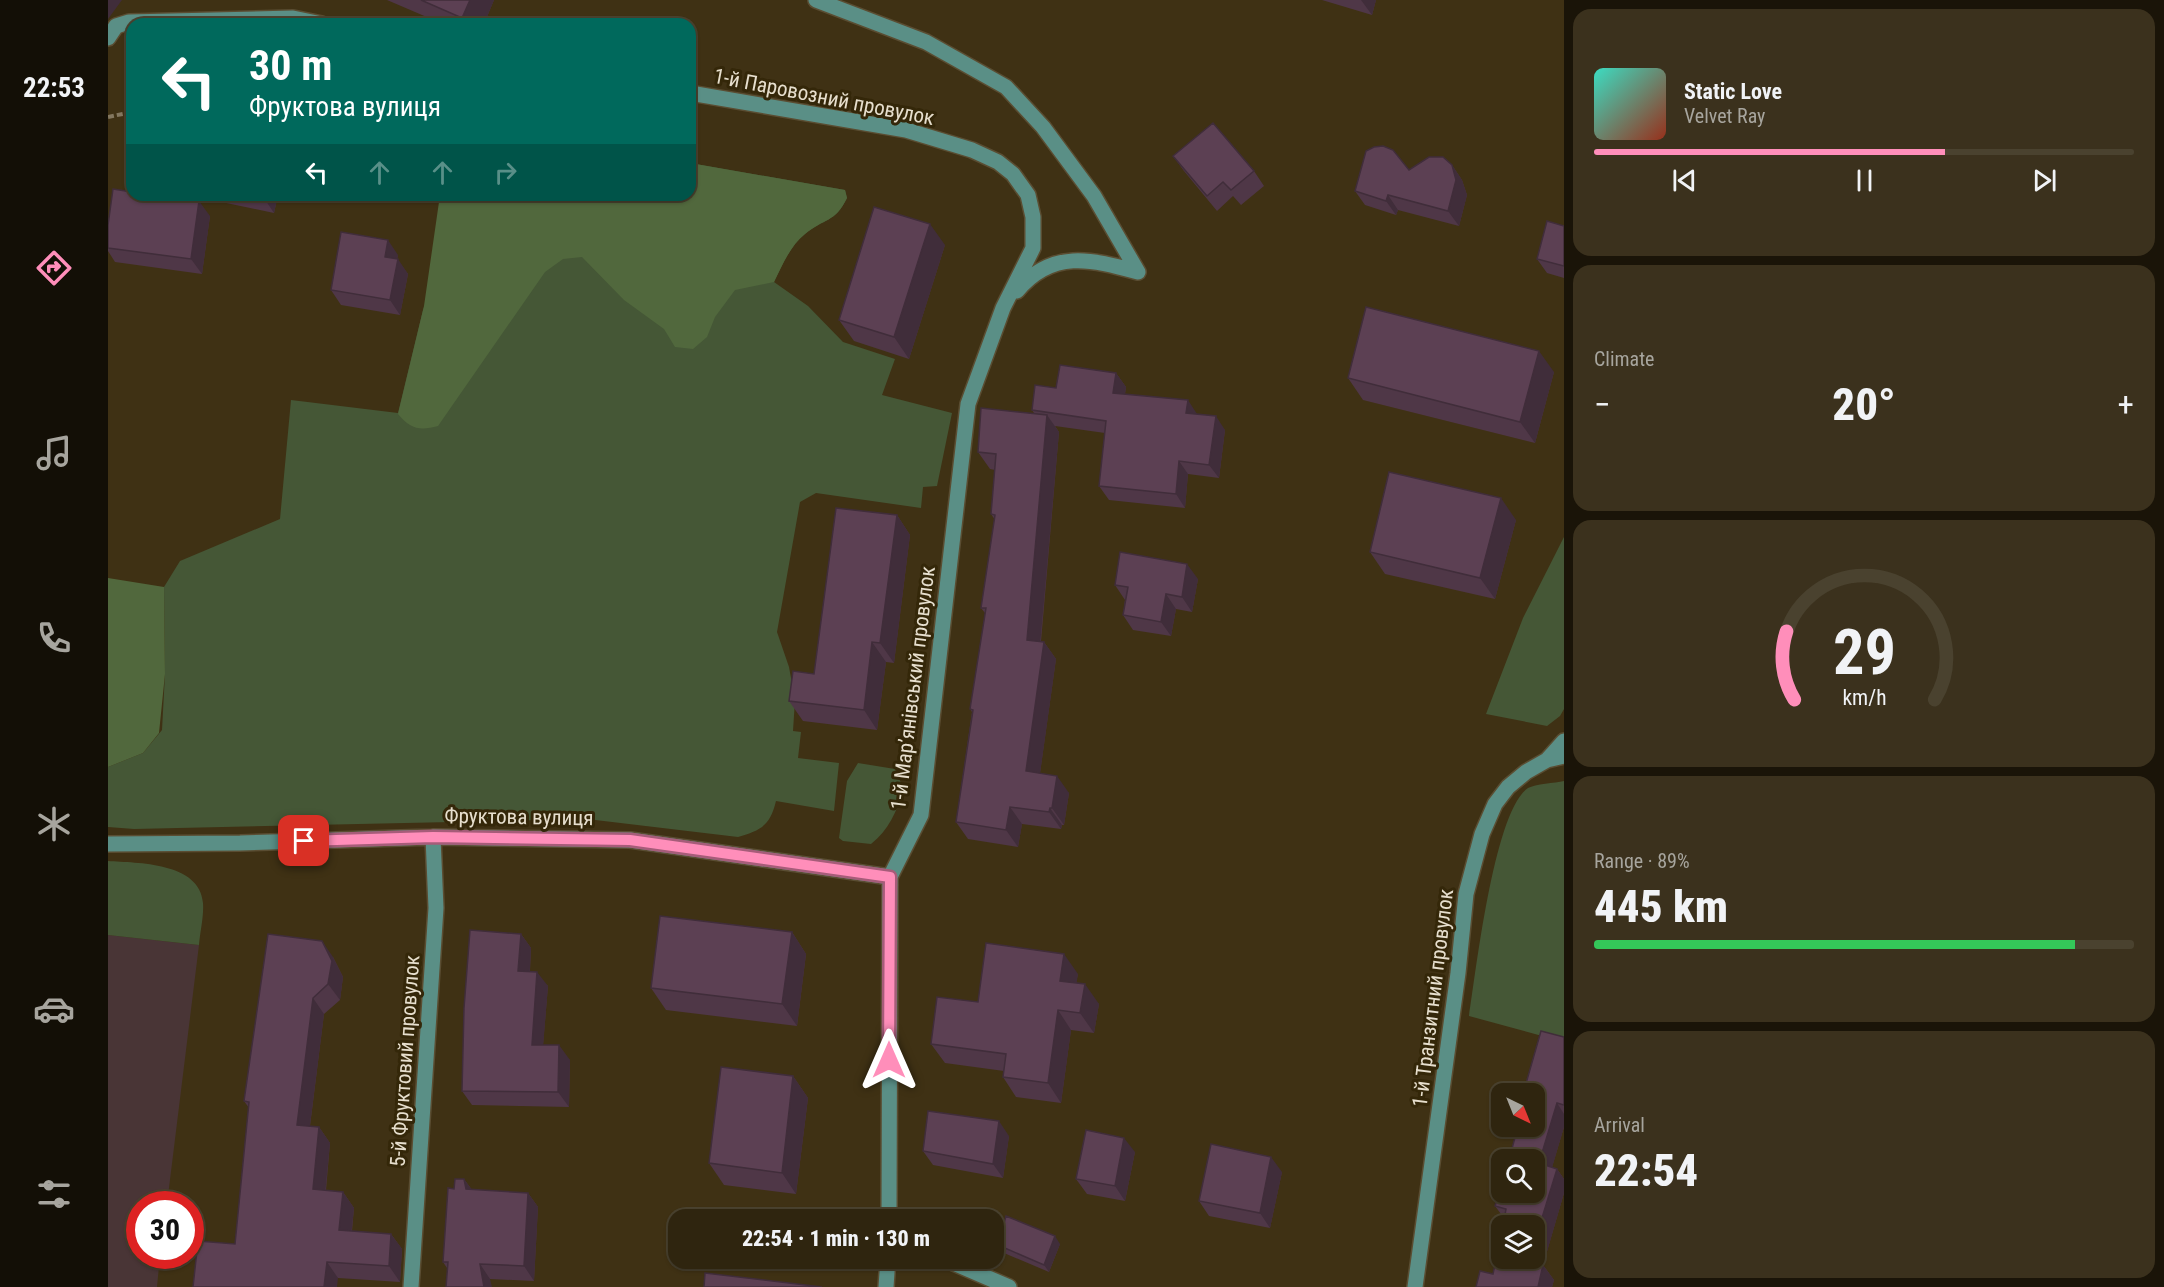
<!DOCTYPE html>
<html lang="en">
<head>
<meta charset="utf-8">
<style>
  :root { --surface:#2f250f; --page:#3b311d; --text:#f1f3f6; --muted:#a7a59e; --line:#4a422f; --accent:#ff8eba }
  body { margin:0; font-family:"Roboto Condensed",sans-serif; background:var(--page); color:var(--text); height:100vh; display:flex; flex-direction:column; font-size:22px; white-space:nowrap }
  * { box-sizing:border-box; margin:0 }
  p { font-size:20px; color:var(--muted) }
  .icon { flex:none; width:33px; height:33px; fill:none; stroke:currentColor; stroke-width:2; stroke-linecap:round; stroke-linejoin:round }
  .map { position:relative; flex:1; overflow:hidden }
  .panel { display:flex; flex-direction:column; gap:9px; padding:9px; background:#1a1408; width:600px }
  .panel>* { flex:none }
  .hud { position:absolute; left:18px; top:18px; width:570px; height:183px; border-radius:18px; box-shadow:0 2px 4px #0004,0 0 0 2px var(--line); background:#00695c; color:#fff; overflow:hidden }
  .needle { width:39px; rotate:137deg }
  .fabs { position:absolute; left:1383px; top:1083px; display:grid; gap:12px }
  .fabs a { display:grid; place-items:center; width:54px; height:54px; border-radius:12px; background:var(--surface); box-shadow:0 2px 4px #0004,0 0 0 2px var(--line); font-size:30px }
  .speed { position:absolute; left:18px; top:1191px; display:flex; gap:12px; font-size:30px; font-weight:700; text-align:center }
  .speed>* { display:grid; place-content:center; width:78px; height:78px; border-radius:50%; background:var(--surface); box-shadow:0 2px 4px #0004,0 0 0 2px var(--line); line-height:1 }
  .speed .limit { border:9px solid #d22; background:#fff; color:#111 }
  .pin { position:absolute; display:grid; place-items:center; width:51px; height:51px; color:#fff; margin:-26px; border-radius:12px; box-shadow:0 3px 9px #0006 }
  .me { position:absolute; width:66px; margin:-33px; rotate:0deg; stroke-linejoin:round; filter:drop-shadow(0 0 4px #0008) }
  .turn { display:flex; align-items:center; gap:21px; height:126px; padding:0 24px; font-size:27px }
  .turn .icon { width:78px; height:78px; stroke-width:2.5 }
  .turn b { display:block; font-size:42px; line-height:51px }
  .lanes { display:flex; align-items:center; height:57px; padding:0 24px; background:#0003; justify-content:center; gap:30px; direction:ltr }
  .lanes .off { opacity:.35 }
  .big { font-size:45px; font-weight:800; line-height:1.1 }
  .panel .tile { flex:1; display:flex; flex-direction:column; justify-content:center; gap:9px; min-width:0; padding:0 21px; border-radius:18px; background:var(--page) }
  .panel .dial { align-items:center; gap:0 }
  .dial svg { height:156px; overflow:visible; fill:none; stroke:var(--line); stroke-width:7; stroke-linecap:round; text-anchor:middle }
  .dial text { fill:var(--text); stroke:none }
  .song { display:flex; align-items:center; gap:18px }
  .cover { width:72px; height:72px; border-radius:9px; background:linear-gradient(135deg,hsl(170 70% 55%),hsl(10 70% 35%)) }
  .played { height:6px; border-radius:3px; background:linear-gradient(90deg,var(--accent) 65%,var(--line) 65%) }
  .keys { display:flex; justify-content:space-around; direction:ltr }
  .heat { display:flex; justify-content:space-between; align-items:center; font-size:33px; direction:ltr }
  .charge { height:9px; border-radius:4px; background:linear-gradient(90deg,#34c759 89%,var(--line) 0) }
  .trip { position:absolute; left:560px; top:1209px; width:336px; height:60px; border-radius:18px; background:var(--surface); box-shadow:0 2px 4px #0004,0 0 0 2px var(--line); font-weight:800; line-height:60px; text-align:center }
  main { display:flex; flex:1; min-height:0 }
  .menu { display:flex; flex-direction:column; width:108px; justify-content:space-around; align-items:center; background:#130f06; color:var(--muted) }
  .menu .icon { width:42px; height:42px }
  .menu .current { color:var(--accent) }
  .menu b { font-size:27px; color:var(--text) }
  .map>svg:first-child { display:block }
  .industrial { fill:#493536 }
  .green { fill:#455736 }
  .forest { fill:#51683d }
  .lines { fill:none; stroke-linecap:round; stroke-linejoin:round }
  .minor-casing { stroke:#5a4d32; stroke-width:18 }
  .path { stroke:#83775f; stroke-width:4; stroke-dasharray:6 3; stroke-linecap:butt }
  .minor { stroke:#5a8f86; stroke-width:15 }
  .wall { fill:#4f3747 }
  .shaded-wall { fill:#402d3a }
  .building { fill:#5c4053; stroke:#402d3a; stroke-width:1.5 }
  .route-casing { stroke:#a65c79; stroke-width:15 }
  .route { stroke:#ff8eba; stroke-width:10 }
  .labels { text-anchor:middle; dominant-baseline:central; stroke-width:6; stroke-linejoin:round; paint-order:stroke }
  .street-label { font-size:21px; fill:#e7dfce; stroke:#342709 }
</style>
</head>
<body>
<main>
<nav class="menu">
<b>22:53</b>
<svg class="icon current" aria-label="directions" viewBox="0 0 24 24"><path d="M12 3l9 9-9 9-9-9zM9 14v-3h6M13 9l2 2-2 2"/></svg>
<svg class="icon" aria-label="music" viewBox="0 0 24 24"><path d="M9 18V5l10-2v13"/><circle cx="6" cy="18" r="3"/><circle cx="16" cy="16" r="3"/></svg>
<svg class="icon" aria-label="phone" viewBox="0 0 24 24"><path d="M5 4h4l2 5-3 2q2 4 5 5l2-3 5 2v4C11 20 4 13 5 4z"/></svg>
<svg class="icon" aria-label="climate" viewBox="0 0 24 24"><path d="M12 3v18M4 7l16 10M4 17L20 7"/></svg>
<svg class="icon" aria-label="car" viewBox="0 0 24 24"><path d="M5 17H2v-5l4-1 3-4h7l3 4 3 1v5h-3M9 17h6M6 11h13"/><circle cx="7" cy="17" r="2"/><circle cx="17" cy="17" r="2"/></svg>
<svg class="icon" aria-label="filters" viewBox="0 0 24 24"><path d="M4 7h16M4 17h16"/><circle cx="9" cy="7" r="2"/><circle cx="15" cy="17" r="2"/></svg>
</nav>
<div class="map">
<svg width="1456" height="1287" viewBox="0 0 1456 1287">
  <rect width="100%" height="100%" fill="#3f3114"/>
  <path class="industrial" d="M0,935l91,10 -32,259h-27v52h20l-3,31h-49z"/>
  <path class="green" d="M582,163l155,27 2,8c-12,25 -23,20 -42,36 -15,12 -23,31 -31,48l34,24 35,36 52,17 -13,36 70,18 -15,73 -14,1 -2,21 -105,-15 -16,9 -23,130 12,35 6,33 -2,31 8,1 -3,26 41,5 -5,48 -58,-10c-6,25 -15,29 -38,36l-151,-18 -453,10 -26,-2v-60l35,-14 19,-23 3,-56 -1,-87 16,-26 100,-42 11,-119 107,13 25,-103 40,-115h227z
    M1456,537v172l-4,7 -13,10 -61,-12 37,-96z
    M750,763l37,6 9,21c-8,22 -15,40 -33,54l-28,-3 -4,-3 8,-57z
    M1456,781v261l-95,-26c7,-44 25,-205 59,-228 7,-4 27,-5 36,-7z
    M0,861c29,2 92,1 95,42 1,13 -3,29 -4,42l-91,-10z"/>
  <path class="forest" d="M582,163l155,27 2,8c-12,25 -23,20 -42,36 -15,12 -23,32 -31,48l-39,8 -20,27 -8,20 -14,12 -18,-2 -11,-18 -40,-29 -42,-43 -19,2 -18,13 -107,154c-18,5 -28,3 -40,-12l26,-108 16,-111h250z
    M0,578l56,9 1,87 -6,59 -16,20 -35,14z"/>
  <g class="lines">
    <g class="minor-casing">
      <path id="minor" d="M708,0l110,42 80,45 37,40 51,69 44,76
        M0,38l8,-12 13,-4 164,-4 29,6
        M582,93l216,37 66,20 26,12 15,12 15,21 5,22v31l-30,60 -35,96 -47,411 -31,62 -1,343
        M909,291c35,-42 74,-32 121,-19
        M1439,760l17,-19
        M0,844l132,-1 193,-6 197,3 260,37
        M834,1258l67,29
        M303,1287l25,-379 -3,-71
        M778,1287l2,-29
        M1307,1287l43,-314 8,-79 16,-60 13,-30 13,-17 18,-15 21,-12 17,-4"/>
    </g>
    <path class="path" d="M0,117l24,-5"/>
    <use href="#minor" class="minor"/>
  </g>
  <path class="wall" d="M279,0h107l-10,24h-41z
    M1214,0h54l-4,15z
    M1065,156l81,15 10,15 -23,19 -8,-9 -16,15 -33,-40z
    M1344,165l10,15 5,15 -8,31 -61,-16 -2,5 -31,-10 -10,-14 54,-21z
    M80,195h90l-4,18z
    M102,216l-8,58 -87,-12 -7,-11v-26z
    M1456,226v52l-17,-5 -10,-14z
    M837,245l-36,114 -55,-18 -15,-21z
    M290,255l-1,4 11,15 -8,41 -59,-10 -10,-15z
    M1446,372l-19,71 -172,-43 -15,-22z
    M1008,373l10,14 -1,7 72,20 28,16 -6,48 -31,-4 -3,34 -76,-8 -10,-14 6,-53 -50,-7 4,6 -18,209 3,1 12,17 -16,114 29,20 -5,32h-2l-1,4 -39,-5 -4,23 -50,-8 -12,-17 16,-110 -2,-3 15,-96 -4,-5 14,-88 -4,-6 4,-44 -5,-1 -12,-17 56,-39 -2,-3 24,-22z
    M789,515l13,20 -16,128 -8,-1 -9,68 -74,-9 -14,-20 25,-27z
    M1408,520l-21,79 -110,-25 -15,-22z
    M1090,579l-6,33 -16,-3 -5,27 -38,-6 -10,-15 2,-15 -10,-15z
    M684,932l14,22 -9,72 -131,-16 -15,-22z
    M413,934l10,14 -1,23 18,15 -5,59 27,15 -1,47 -97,-2 -10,-14z
    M225,957l10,20 -3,23 -16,14 -14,112 9,1 11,16 -4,47 17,2 11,16 -2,23 39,3 11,15 -2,33 -62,-4 -103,-34 14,-136 -5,-7z
    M970,974l-2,9 23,21 -5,29 -23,-3 -10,73 -45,-6 -13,-20 1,-6 -59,-8 -14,-19 47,-42z
    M1456,1037v90l-12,40 5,2 7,10v14l-21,72 11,15 -2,7h-76l17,-13 11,-56 -9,-12z
    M685,1076l15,22 -12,96 -72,-9 -15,-22z
    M901,1136l-6,42 -70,-13 -10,-14z
    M1027,1152l-10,49 -38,-7 -11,-15z
    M1174,1172l-12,56 -61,-12 -10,-15z
    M356,1179l8,11 56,3 10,14 -4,74 -44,-2 -43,-11 -4,-6 11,-73z
    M952,1244l-11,28 -45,-19 -6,-8z"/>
  <path class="shaded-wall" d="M0,0h14l-14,19z
    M362,0h24l-10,24h-17l-5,-6z
    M1253,0h15l-4,15z
    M1344,165l10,15 5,15 -8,31 -11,-15z
    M154,195h16l-4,18z
    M1280,195l10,15 -2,5 -10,-14z
    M91,201l11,15 -8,58 -11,-15z
    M822,224l15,21 -36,114 -15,-22z
    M280,240l10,15 -3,16 3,-12 10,15 -8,41 -10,-15 -5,-43z
    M1431,351l15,21 -19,71 -15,-21z
    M1008,373l10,14 -3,20 -10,-14z
    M1080,400l9,14 -11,-1z
    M939,415l12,17 -20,225 -12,-17z
    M1108,416l9,14 -6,48 -10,-13z
    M1071,461l9,13 -3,34 -9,-14z
    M1393,498l15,22 -21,79 -15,-21z
    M789,515l13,20 -16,128 -14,-20z
    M1079,564l11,15 -6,33 -10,-15z
    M1058,594l10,15 -5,27 -10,-14z
    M764,642l14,20 -9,68 -13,-20z
    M936,642l12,17 -18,129 -12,-17z
    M949,776l12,17 -5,32 -12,-17z
    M902,807l12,17 -4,23 -12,-17z
    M942,808l12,17 -1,4 -12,-17z
    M684,932l14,22 -9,72 -15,-22z
    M413,934l10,14 -2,37 -11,-14z
    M214,941l11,16 10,20 -3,23 -12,-16z
    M956,954l14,20 -4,26 -14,-19z
    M429,972l11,14 -6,74 -10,-15z
    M977,984l14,20 -5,29 -14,-20z
    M205,998l11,16 -16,127 -11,-16z
    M950,1010l13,20 -10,73 -13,-20z
    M451,1045l11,15 -1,47 -11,-15z
    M685,1076l15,22 -12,96 -14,-21z
    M1449,1103l7,11v13l-15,51 -10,-15z
    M891,1121l10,15 -6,42 -10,-14z
    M211,1127l11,16 -6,62 -11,-16z
    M1016,1138l11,14 -10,49 -10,-15z
    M1163,1157l11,15 -12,56 -10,-15z
    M1449,1169l7,10v14l-24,83 -11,-14 1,-4h4v-14z
    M356,1179l11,15 -9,-5z
    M235,1192l11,16 -4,38 -11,-16z
    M420,1193l10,14 -4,74 -10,-15z
    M283,1234l11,15 -2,33 -11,-16z
    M947,1236l5,8 -11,28 -5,-7z
    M219,1262l11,16 -1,9h-13z
    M372,1264l10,15 2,8h-8z
    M1435,1265l11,15 -2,7h-14z"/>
  <path class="building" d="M313,0h49l-8,18z
    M1105,123l41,48 -23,19 -8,-8 -16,14 -34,-40z
    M1275,146l10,4 16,20 20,-13h14l9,8 4,15 -8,31 -60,-16 -2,6 -31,-10 11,-40 8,-4z
    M5,189l19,3v3h23l44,6 -8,58 -83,-11v-23z
    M766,207l56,17 -36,113 -55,-17z
    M1439,221l17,5v40l-27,-7z
    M233,232l47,8 -3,17 13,2 -8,41 -59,-10z
    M1258,307l173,44 -19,71 -172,-44z
    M952,365l56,8 -3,20 75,7 -2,13 30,3 -7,49 -30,-4 -3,33 -77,-8 7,-65 -74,-11 3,-25 21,3z
    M873,408l66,7 -20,225 17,2 -18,129 31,5 -5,32h-2l-1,4 -39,-5 -4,23 -50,-8 17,-112 -3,-1 16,-101h-5l14,-93 -4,-1 5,-60 -18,-2z
    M1281,472l112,26 -21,80 -110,-26z
    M728,508l61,7 -17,128 -8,-1 -8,68 -75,-9 4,-30 21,3z
    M1012,552l67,12 -5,33 -16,-3 -5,28 -38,-7 5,-28 -13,-2z
    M552,916l132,16 -10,72 -131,-16z
    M362,930l51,4 -3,37 19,1 -5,73h27l-1,47 -96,-1 2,-83z
    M160,934l54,7 10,20 -4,23 -15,14 -16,127 22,2 -6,62 30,3 -4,38 52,4 -2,32 -62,-4 -3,25h-131l5,-46 37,3 14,-142 -5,-1z
    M878,943l78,11 -4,27 25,3 -5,29 -22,-3 -10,73 -45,-6 3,-23 -75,-10 6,-47 41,5z
    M1433,1031l23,6v68l-7,-2 -18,60 18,6 -23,75v-18h-31l3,-17 -11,-3 7,-22v8h32v-32h-25l9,-34h16v-32h-11z
    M613,1067l72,9 -11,97 -73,-10z
    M820,1111l71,10 -6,43 -70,-13z
    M978,1130l38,8 -9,48 -39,-7z
    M1103,1144l60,13 -11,56 -61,-12z
    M347,1179h9l2,10 62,4 -4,73 -44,-2 4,23h-38l2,-25h-5l5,-74 6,1z
    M898,1216l49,20 -11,29 -46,-20z
    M1394,1231v27h28l-1,4 14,3 -5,22h-62l4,-16 13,3z
    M597,1273l117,14h-118z"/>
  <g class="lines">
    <g class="route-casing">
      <path id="route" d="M196,841l129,-4 197,3 260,37 -1,183"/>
    </g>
    <use href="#route" class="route"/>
  </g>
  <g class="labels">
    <g class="street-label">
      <text transform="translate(716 97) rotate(11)">1-й Паровозний провулок</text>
      <text transform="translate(805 688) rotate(-83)">1-й Марʼянівський провулок</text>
      <text transform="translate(411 817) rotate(1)">Фруктова вулиця</text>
      <text transform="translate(1325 998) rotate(-83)">1-й Транзитний провулок</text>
      <text transform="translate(297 1061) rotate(-86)">5-й Фруктовий провулок</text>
    </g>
  </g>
</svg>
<div class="fabs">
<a><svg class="needle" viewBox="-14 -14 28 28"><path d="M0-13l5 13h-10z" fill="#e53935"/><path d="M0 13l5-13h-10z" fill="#a7a59e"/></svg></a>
<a><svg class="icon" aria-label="search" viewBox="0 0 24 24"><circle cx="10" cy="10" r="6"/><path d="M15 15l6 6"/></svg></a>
<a><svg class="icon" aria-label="layers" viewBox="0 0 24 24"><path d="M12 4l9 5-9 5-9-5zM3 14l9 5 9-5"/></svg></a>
</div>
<div class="speed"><div class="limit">30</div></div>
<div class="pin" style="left:196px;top:841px;background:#d93025"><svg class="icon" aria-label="arrive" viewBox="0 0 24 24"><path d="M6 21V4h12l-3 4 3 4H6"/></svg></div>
<svg class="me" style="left:781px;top:1060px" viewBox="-20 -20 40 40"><path d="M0-17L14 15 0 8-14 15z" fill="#ff8eba" stroke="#fff" stroke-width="4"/></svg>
<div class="trip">22:54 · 1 min · 130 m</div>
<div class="hud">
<div class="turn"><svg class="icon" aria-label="left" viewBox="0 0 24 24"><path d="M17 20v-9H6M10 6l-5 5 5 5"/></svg><div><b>30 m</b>Фруктова вулиця</div></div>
<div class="lanes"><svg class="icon" aria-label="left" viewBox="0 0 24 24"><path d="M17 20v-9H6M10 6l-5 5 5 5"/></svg><svg class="icon off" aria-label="ahead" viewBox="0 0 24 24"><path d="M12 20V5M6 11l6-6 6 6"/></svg><svg class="icon off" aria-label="ahead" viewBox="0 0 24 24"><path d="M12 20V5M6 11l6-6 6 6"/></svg><svg class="icon off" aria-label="right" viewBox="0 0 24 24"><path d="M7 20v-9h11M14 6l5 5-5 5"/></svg></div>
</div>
</div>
<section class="panel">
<div class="tile">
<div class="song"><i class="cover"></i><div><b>Static Love</b><p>Velvet Ray</p></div></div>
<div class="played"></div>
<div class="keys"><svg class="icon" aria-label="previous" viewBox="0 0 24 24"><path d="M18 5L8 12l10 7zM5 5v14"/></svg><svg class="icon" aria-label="pause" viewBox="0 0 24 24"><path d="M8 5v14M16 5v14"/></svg><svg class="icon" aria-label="next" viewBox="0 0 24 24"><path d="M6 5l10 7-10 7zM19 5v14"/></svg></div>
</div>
<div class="tile"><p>Climate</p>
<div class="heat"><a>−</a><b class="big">20°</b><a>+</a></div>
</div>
<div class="tile dial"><svg viewBox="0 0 100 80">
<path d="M14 69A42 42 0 1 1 86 69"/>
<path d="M14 69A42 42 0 0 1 10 34" stroke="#ff8eba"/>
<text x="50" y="56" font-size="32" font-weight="700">29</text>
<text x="50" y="72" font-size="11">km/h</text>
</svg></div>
<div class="tile"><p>Range · 89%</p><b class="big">445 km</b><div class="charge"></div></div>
<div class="tile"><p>Arrival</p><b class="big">22:54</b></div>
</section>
</main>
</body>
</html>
